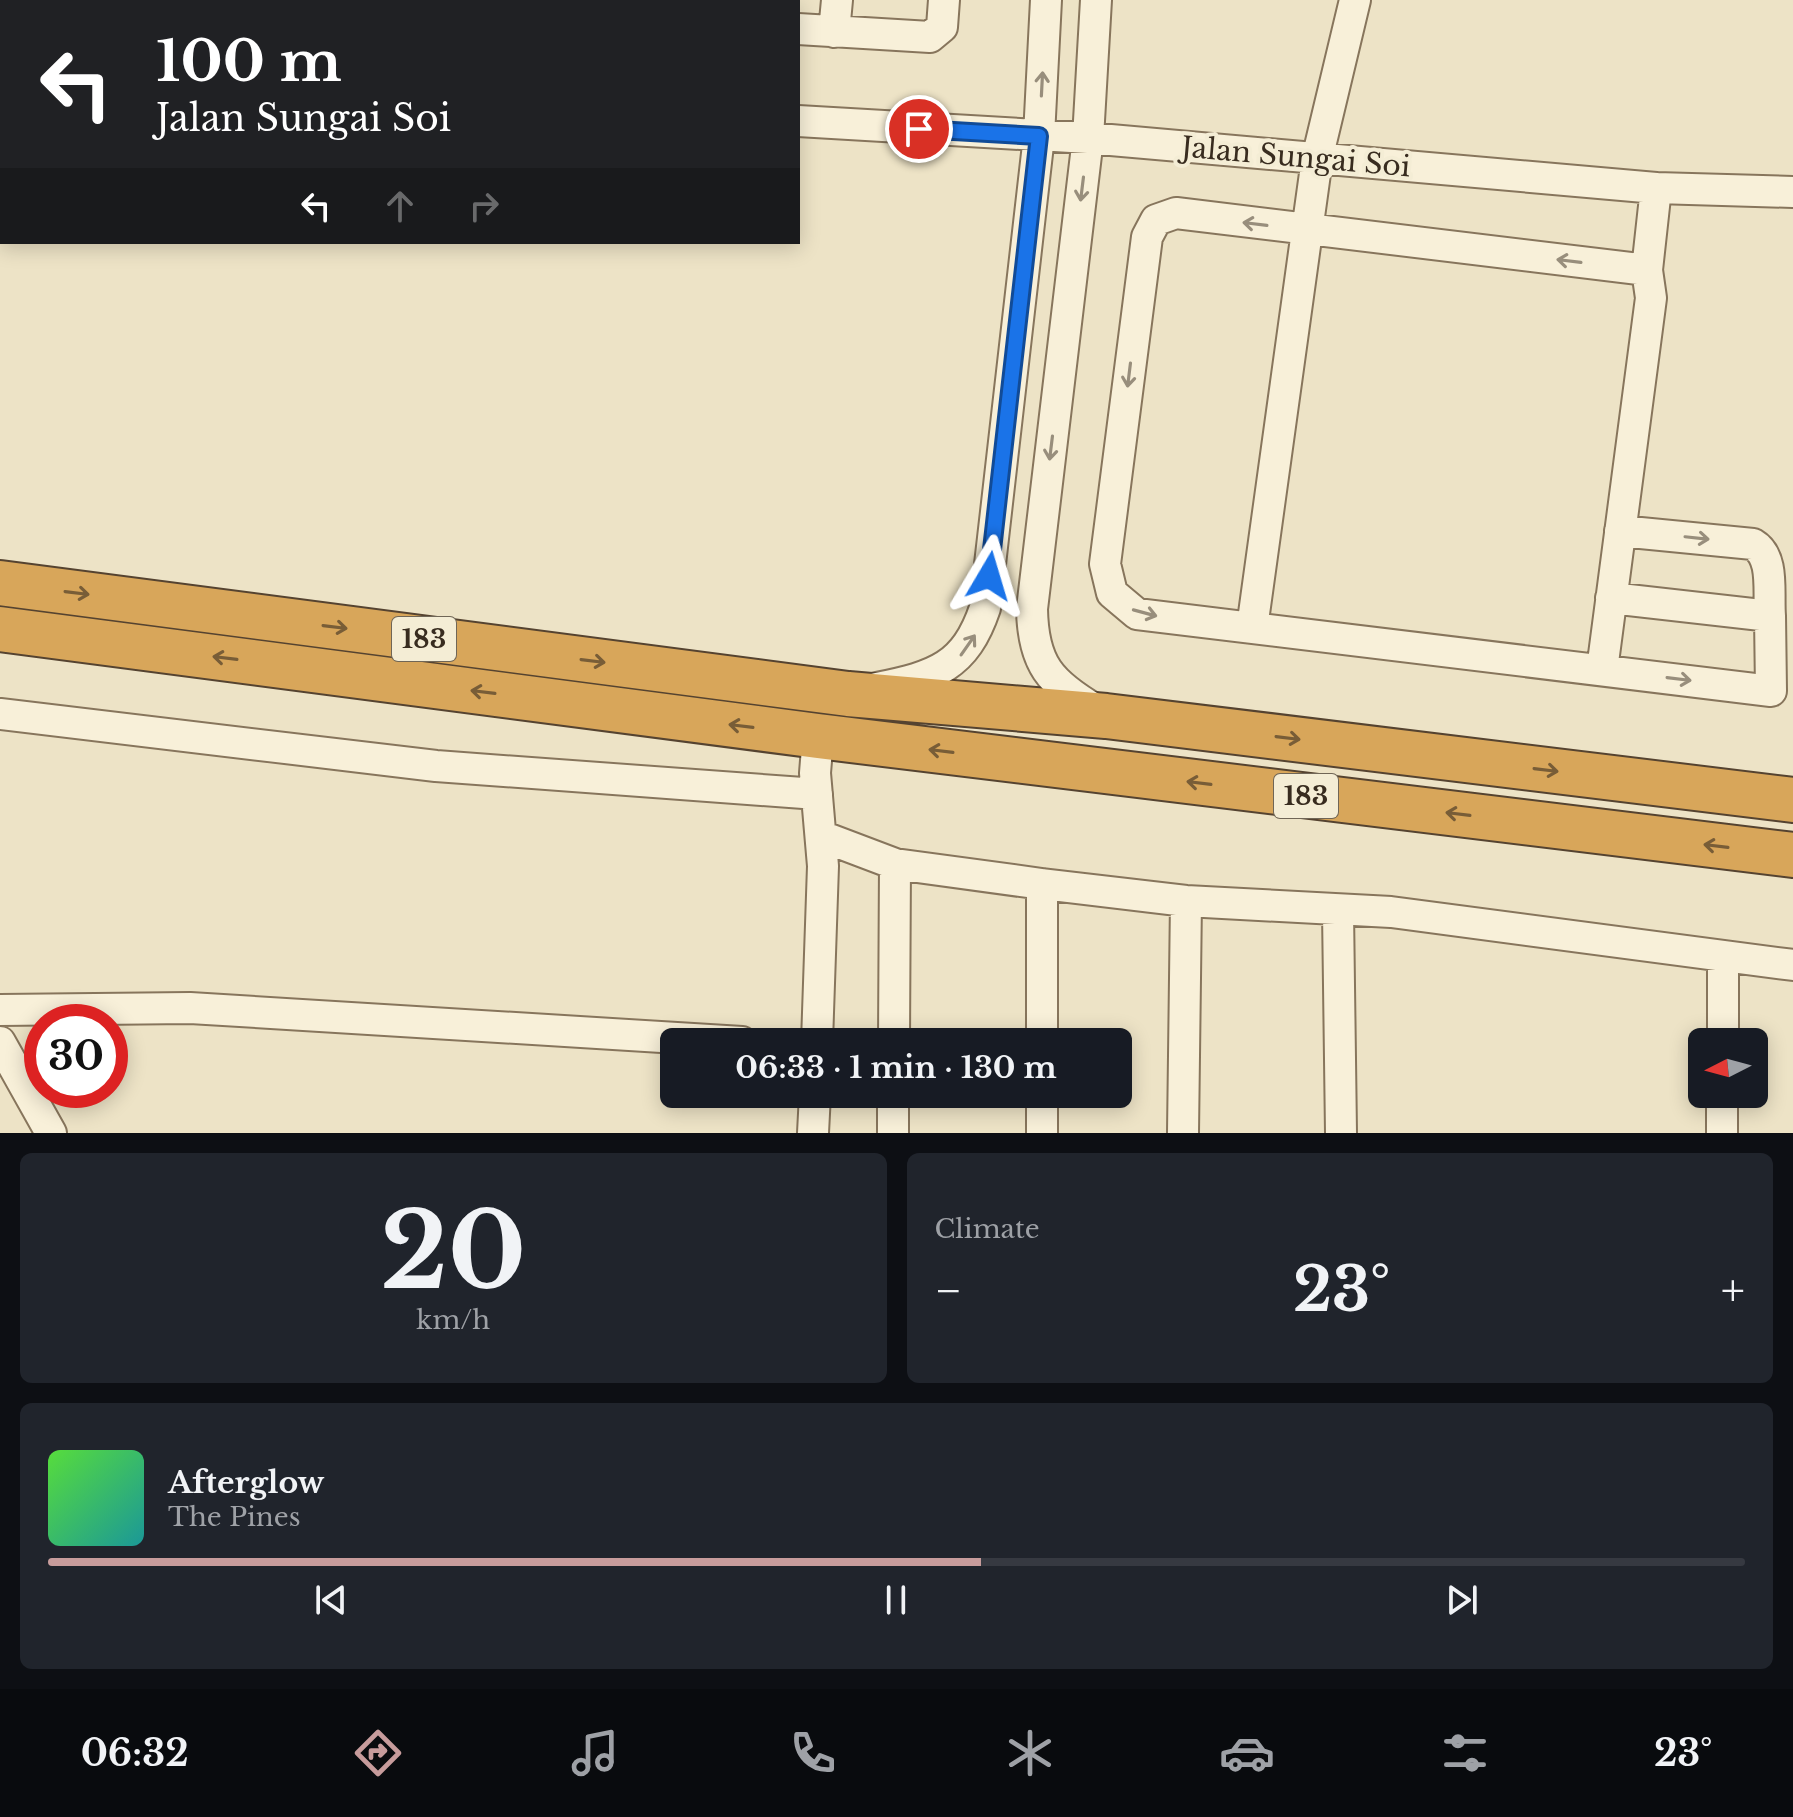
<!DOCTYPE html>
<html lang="en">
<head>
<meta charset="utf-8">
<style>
  :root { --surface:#171b24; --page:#20242c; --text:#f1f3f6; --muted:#9ea1a6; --line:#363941; --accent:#c79c9c }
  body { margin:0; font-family:"Libre Baskerville",serif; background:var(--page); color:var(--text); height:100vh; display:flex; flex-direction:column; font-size:30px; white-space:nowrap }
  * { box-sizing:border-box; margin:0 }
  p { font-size:26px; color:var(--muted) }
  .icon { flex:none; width:44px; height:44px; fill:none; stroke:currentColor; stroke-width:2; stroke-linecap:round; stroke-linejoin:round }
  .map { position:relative; height:1133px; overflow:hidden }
  .details { display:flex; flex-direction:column; gap:20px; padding:20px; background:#0d0f14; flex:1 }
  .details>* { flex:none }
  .guide { position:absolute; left:0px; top:0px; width:800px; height:244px; box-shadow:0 4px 20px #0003; background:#202124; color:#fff; overflow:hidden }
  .needle { width:52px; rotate:264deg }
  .buttons { position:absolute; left:1688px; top:1028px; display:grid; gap:16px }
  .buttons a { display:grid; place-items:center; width:80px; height:80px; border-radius:12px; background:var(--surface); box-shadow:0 4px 20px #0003; font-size:40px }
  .speed { position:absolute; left:24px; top:1004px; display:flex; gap:16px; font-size:40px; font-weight:700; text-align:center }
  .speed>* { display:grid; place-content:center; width:104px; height:104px; border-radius:50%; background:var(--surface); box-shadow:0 4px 20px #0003; line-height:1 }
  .speed .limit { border:12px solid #d22; background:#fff; color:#111 }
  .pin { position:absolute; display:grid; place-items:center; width:68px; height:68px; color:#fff; margin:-34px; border:4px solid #fff; border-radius:50%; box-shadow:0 2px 8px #0007 }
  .me { position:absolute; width:88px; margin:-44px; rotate:7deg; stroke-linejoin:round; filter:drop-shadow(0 0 6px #0008) }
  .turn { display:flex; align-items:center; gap:28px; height:168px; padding:0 24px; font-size:36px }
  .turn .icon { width:104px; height:104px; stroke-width:2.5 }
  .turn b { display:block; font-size:56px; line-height:68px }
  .lanes { display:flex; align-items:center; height:76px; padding:0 24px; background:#0003; justify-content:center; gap:40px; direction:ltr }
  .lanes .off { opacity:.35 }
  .big { font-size:60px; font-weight:700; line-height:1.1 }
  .details .tile { flex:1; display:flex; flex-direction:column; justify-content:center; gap:12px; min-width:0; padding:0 28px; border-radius:12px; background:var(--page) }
  .details .dial { align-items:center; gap:0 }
  .dial b { font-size:104px; line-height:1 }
  .song { display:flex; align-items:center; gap:24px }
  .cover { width:96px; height:96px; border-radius:12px; background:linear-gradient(135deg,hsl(110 70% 55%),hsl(180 70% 35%)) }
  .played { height:8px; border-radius:4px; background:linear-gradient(90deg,var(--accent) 55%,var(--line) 55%) }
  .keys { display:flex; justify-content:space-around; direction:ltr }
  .heat { display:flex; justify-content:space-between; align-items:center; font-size:44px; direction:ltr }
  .details .tiles { flex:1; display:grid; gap:20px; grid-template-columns:1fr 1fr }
  .tile:last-child { grid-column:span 2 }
  .trip { position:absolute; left:660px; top:1028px; width:472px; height:80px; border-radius:12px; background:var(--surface); box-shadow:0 4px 20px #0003; font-weight:700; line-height:80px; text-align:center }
  .tabs { display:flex; height:128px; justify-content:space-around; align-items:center; background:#090b0e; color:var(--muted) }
  .tabs .icon { width:56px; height:56px }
  .tabs .active { color:var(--accent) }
  .tabs b { font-size:36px; color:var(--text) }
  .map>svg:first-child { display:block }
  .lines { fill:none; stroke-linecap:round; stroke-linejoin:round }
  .minor-casing { stroke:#87755c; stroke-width:34 }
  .highway-casing { stroke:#554330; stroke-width:48 }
  .minor { stroke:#f8f0d9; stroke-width:30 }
  .highway { stroke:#d8a65a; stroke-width:44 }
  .oneway { stroke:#988e7c }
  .oneway2 { stroke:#785d37 }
  .route-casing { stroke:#114b97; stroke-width:20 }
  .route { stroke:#1a73e8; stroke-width:14 }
  .labels { text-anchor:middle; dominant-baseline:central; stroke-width:8; stroke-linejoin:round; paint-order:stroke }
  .shield { fill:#f4edd5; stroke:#706656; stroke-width:2 }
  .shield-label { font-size:26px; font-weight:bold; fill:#382c1f }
  .street-label { font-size:28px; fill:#382c1f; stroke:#f4edd5 }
</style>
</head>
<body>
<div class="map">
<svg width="1793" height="1133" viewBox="0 0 1793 1133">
  <rect width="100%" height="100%" fill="#ede3c6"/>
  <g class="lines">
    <g class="minor-casing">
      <path id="minor" d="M314,0l3,2
        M1096,0l-8,138 -56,471c1,55 18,74 64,101
        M192,2v-2
        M391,2v-2
        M500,2v-2
        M606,2v-2
        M717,2v-2
        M798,29l132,8 12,-10 2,-27
        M834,32l3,-32
        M0,57h2
        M798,121l290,17 568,50 137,4
        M1620,531l133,13c22,13 15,48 17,72
        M1611,598l159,18 1,75 -634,-77 -25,-21 -7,-29 42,-327 9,-17 20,-7 471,57
        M1252,628l65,-469 38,-159
        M1602,670l49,-372 -4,-28 9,-82
        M877,688c59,-12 88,-21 108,-80l54,-472 7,-136
        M0,714l436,52 381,28
        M821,836l74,28 147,20 144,17 205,11 402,53
        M1042,884v158
        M1338,911l3,222
        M0,1010l190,-2 552,34
        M0,1042l51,91
        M817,1042l6,-176 -8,-93 3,-37
        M894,1042l1,-178
        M1723,1042v-86
        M1042,1094v39
        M813,1133l2,-39
        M893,1133v-39
        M1183,1133l3,-232
        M1722,1133v-39"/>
    </g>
    <g class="highway-casing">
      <path id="highway" d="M0,583l848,111 258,22 687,84
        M0,629l818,107 975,119"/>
    </g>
    <use href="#minor" class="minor"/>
    <use href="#highway" class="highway"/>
  </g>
  <defs><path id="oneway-shaft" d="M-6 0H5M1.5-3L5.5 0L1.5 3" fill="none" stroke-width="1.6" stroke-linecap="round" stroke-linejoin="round" transform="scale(2)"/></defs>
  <g class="oneway">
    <use href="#oneway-shaft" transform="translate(1042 84) rotate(-87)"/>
    <use href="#oneway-shaft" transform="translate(1082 189) rotate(97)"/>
    <use href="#oneway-shaft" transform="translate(1255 224) rotate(-173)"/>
    <use href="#oneway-shaft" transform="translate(1569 261) rotate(-173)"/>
    <use href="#oneway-shaft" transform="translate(1129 375) rotate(97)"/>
    <use href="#oneway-shaft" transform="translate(1051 448) rotate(97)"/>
    <use href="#oneway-shaft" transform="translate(1697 538) rotate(6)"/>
    <use href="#oneway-shaft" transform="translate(1145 613) rotate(15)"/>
    <use href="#oneway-shaft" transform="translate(968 645) rotate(-55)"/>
    <use href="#oneway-shaft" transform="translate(1679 679) rotate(7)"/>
  </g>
  <g class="oneway2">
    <use href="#oneway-shaft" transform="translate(77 593) rotate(7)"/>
    <use href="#oneway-shaft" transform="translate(335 627) rotate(7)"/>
    <use href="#oneway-shaft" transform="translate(225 658) rotate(-173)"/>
    <use href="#oneway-shaft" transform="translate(593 661) rotate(7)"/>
    <use href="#oneway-shaft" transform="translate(483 692) rotate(-173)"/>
    <use href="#oneway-shaft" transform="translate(741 726) rotate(-173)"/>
    <use href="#oneway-shaft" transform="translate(1288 738) rotate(7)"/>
    <use href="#oneway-shaft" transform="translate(941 751) rotate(-173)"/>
    <use href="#oneway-shaft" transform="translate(1546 770) rotate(7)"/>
    <use href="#oneway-shaft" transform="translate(1199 783) rotate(-173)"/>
    <use href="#oneway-shaft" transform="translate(1458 814) rotate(-173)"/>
    <use href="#oneway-shaft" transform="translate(1716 846) rotate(-173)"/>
  </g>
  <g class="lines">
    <g class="route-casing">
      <path id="route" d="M919,129l120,7 -50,440"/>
    </g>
    <use href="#route" class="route"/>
  </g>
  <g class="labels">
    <g class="shield">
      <rect x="392" y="617" width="64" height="44" rx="6"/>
      <rect x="1274" y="774" width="64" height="44" rx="6"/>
    </g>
    <g class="shield-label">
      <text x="424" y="639">183</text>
      <text x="1306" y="796">183</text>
    </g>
    <g class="street-label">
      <text transform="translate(1296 157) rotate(5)">Jalan Sungai Soi</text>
    </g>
  </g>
</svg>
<div class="buttons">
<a><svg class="needle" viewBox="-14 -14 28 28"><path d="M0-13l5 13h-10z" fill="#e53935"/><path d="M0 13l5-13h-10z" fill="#9ea1a6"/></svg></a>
</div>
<div class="speed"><div class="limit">30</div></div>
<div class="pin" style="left:919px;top:129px;background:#d93025"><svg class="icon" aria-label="arrive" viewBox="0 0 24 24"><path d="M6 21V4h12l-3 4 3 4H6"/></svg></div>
<svg class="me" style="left:989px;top:576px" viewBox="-20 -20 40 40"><path d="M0-17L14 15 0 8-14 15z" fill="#1a73e8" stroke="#fff" stroke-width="4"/></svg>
<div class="trip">06:33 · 1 min · 130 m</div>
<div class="guide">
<div class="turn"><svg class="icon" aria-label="left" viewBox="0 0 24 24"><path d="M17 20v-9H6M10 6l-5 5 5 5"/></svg><div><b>100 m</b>Jalan Sungai Soi</div></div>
<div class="lanes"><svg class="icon" aria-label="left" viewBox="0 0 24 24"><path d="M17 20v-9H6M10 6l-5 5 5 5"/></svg><svg class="icon off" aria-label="ahead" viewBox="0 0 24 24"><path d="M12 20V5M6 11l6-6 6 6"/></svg><svg class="icon off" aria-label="right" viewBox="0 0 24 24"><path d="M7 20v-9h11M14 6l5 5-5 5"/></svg></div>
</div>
</div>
<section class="details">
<div class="tiles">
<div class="tile dial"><b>20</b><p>km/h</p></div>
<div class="tile"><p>Climate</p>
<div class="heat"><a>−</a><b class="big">23°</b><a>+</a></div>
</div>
<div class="tile">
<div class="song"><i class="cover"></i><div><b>Afterglow</b><p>The Pines</p></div></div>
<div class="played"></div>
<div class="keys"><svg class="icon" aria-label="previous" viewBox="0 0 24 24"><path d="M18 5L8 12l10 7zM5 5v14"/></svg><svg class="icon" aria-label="pause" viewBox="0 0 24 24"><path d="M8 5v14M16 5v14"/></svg><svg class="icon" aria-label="next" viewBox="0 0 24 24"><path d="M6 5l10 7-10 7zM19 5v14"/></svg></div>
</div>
</div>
</section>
<nav class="tabs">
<b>06:32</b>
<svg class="icon active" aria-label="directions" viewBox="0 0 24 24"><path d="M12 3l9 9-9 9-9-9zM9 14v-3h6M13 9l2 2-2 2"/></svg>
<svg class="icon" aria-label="music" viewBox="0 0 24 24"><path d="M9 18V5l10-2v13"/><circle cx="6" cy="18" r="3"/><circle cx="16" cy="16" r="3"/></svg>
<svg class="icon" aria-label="phone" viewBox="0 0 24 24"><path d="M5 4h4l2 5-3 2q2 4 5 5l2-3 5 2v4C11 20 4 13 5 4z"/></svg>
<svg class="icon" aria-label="climate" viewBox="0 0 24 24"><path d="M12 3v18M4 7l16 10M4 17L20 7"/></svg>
<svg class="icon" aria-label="car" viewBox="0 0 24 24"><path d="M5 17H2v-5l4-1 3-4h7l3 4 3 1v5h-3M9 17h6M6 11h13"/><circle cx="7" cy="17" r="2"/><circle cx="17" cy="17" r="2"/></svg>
<svg class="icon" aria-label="filters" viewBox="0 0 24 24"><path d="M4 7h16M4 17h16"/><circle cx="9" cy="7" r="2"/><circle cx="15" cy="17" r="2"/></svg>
<b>23°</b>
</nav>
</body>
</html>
